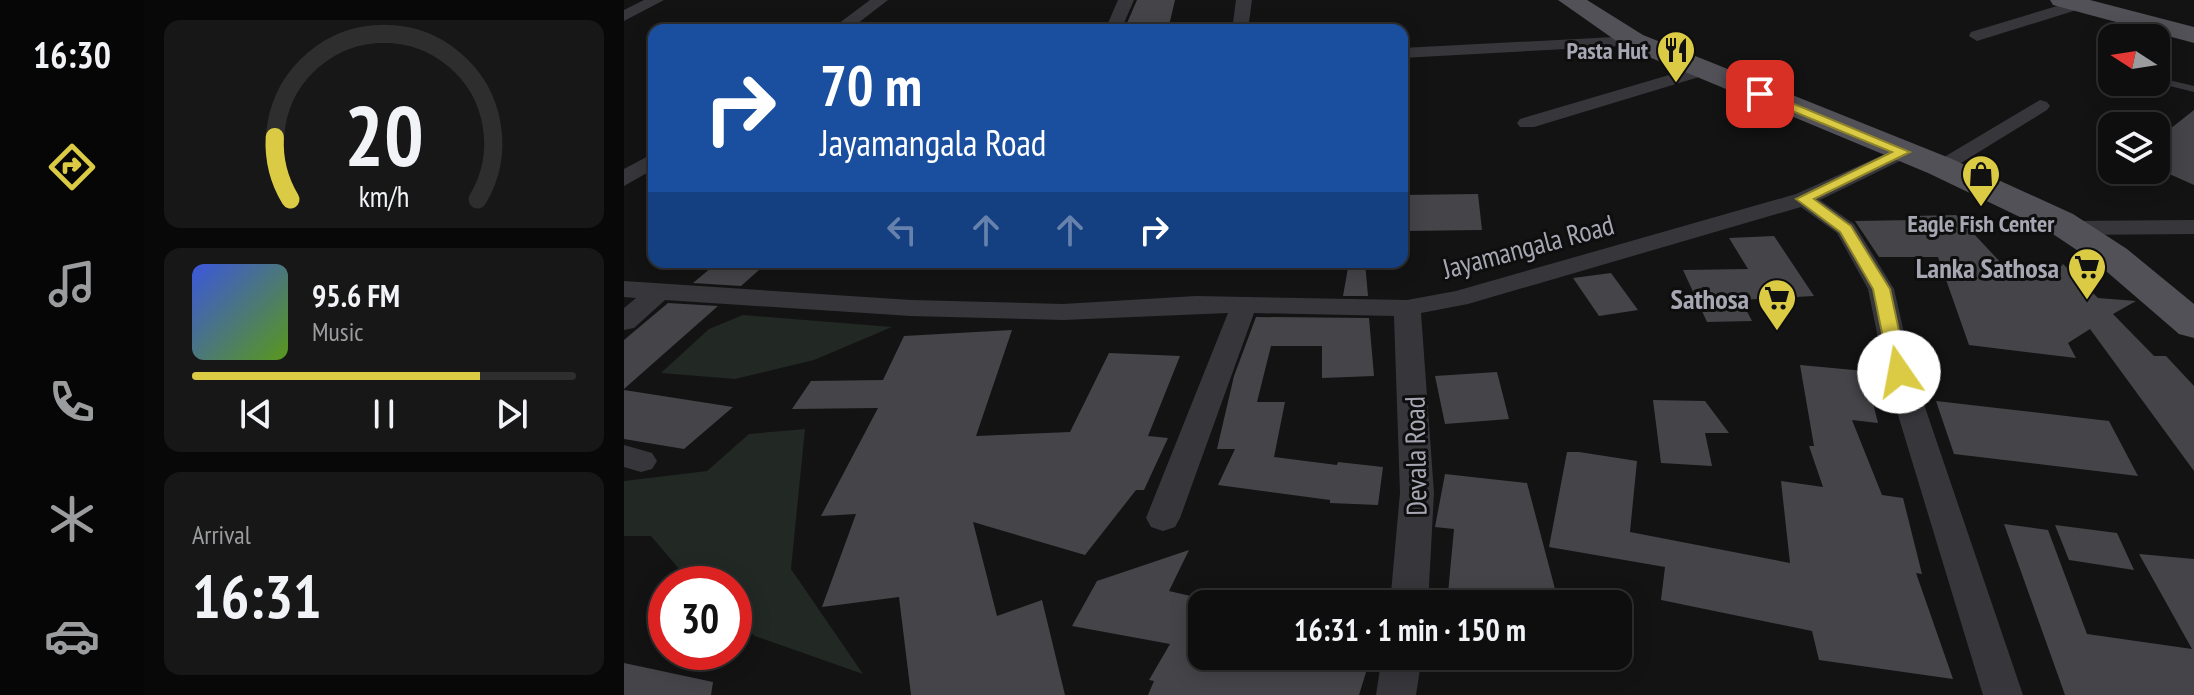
<!DOCTYPE html>
<html lang="en">
<head>
<meta charset="utf-8">
<style>
  :root { --surface:#0e0e0f; --page:#171718; --text:#f1f3f6; --muted:#9b9c9e; --line:#2e2e2f; --accent:#dbcb44 }
  body { margin:0; font-family:"PT Sans Narrow",sans-serif; background:var(--page); color:var(--text); height:100vh; display:flex; flex-direction:column; font-size:30px; white-space:nowrap }
  * { box-sizing:border-box; margin:0 }
  p { font-size:26px; color:var(--muted) }
  .icon { flex:none; width:44px; height:44px; fill:none; stroke:currentColor; stroke-width:2; stroke-linecap:round; stroke-linejoin:round }
  .map { position:relative; flex:1; overflow:hidden }
  .sheet { display:flex; flex-direction:column; gap:20px; padding:20px; background:#080808; width:480px }
  .sheet>* { flex:none }
  .guide { position:absolute; left:24px; top:24px; width:760px; height:244px; border-radius:16px; box-shadow:0 4px 20px #0003,0 0 0 2px var(--line); background:#1a4fa0; color:#fff; overflow:hidden }
  .needle { width:52px; rotate:282deg }
  .tools { position:absolute; left:1474px; top:24px; display:grid; gap:16px }
  .tools a { display:grid; place-items:center; width:72px; height:72px; border-radius:16px; background:var(--surface); box-shadow:0 4px 20px #0003,0 0 0 2px var(--line); font-size:40px }
  .speed { position:absolute; left:24px; top:566px; display:flex; gap:16px; font-size:40px; font-weight:700; text-align:center }
  .speed>* { display:grid; place-content:center; width:104px; height:104px; border-radius:50%; background:var(--surface); box-shadow:0 4px 20px #0003,0 0 0 2px var(--line); line-height:1 }
  .speed .limit { border:12px solid #d22; background:#fff; color:#111 }
  .pin { position:absolute; display:grid; place-items:center; width:68px; height:68px; color:#fff; margin:-34px; border-radius:16px; box-shadow:0 4px 12px #0006 }
  .me { position:absolute; width:88px; margin:-44px; rotate:348deg; stroke-linejoin:round; filter:drop-shadow(0 0 6px #0008) }
  .turn { display:flex; align-items:center; gap:28px; height:168px; padding:0 40px; font-size:36px }
  .turn .icon { width:104px; height:104px; stroke-width:2.5 }
  .turn b { display:block; font-size:56px; line-height:68px }
  .lanes { display:flex; align-items:center; height:76px; padding:0 40px; background:#0003; justify-content:center; gap:40px; direction:ltr }
  .lanes .off { opacity:.35 }
  .big { font-size:60px; font-weight:800; line-height:1.1 }
  .sheet .card { flex:1; display:flex; flex-direction:column; justify-content:center; gap:12px; min-width:0; padding:0 28px; border-radius:16px; background:var(--page) }
  .sheet .dial { align-items:center; gap:0 }
  .dial svg { height:208px; overflow:visible; fill:none; stroke:var(--line); stroke-width:7; stroke-linecap:round; text-anchor:middle }
  .dial text { fill:var(--text); stroke:none }
  .song { display:flex; align-items:center; gap:24px }
  .cover { width:96px; height:96px; border-radius:12px; background:linear-gradient(135deg,hsl(230 70% 55%),hsl(90 70% 35%)) }
  .played { height:8px; border-radius:4px; background:linear-gradient(90deg,var(--accent) 75%,var(--line) 75%) }
  .keys { display:flex; justify-content:space-around; direction:ltr }
  .trip { position:absolute; left:564px; top:590px; width:444px; height:80px; border-radius:16px; background:var(--surface); box-shadow:0 4px 20px #0003,0 0 0 2px var(--line); font-weight:800; line-height:80px; text-align:center }
  main { display:flex; flex:1; min-height:0 }
  .dock { display:flex; flex-direction:column; width:144px; justify-content:space-around; align-items:center; background:#060606; color:var(--muted) }
  .dock .icon { width:56px; height:56px }
  .dock .current { color:var(--accent) }
  .dock b { font-size:36px; color:var(--text) }
  .map>svg:first-child { display:block }
  .green { fill:#222824 }
  .building { fill:#454549 }
  .lines { fill:none; stroke-linecap:round; stroke-linejoin:round }
  .lane { fill:#37363b; fill-rule:evenodd }
  .street { fill:#37363b; fill-rule:evenodd }
  .primary { fill:#515157; fill-rule:evenodd }
  .route { fill:#dbcb44; stroke:#8e842c; stroke-width:2 }
  .labels { text-anchor:middle; dominant-baseline:central; stroke-width:6; stroke-linejoin:round; paint-order:stroke }
  .far-poi-label { font-size:24px; font-weight:bold; fill:#a6a7b3; stroke:#0e0e0f; text-anchor:end }
  .street-label { font-size:28px; fill:#a6a7b3; stroke:#0e0e0f }
  .poi-label { font-size:28px; font-weight:bold; fill:#a6a7b3; stroke:#0e0e0f; text-anchor:end }
</style>
</head>
<body>
<main>
<nav class="dock">
<b>16:30</b>
<svg class="icon current" aria-label="directions" viewBox="0 0 24 24"><path d="M12 3l9 9-9 9-9-9zM9 14v-3h6M13 9l2 2-2 2"/></svg>
<svg class="icon" aria-label="music" viewBox="0 0 24 24"><path d="M9 18V5l10-2v13"/><circle cx="6" cy="18" r="3"/><circle cx="16" cy="16" r="3"/></svg>
<svg class="icon" aria-label="phone" viewBox="0 0 24 24"><path d="M5 4h4l2 5-3 2q2 4 5 5l2-3 5 2v4C11 20 4 13 5 4z"/></svg>
<svg class="icon" aria-label="climate" viewBox="0 0 24 24"><path d="M12 3v18M4 7l16 10M4 17L20 7"/></svg>
<svg class="icon" aria-label="car" viewBox="0 0 24 24"><path d="M5 17H2v-5l4-1 3-4h7l3 4 3 1v5h-3M9 17h6M6 11h13"/><circle cx="7" cy="17" r="2"/><circle cx="17" cy="17" r="2"/></svg>
</nav>
<section class="sheet">
<div class="card dial"><svg viewBox="0 0 100 80">
<path d="M14 69A42 42 0 1 1 86 69"/>
<path d="M14 69A42 42 0 0 1 8 45" stroke="#dbcb44"/>
<text x="50" y="56" font-size="32" font-weight="700">20</text>
<text x="50" y="72" font-size="11">km/h</text>
</svg></div>
<div class="card">
<div class="song"><i class="cover"></i><div><b>95.6 FM</b><p>Music</p></div></div>
<div class="played"></div>
<div class="keys"><svg class="icon" aria-label="previous" viewBox="0 0 24 24"><path d="M18 5L8 12l10 7zM5 5v14"/></svg><svg class="icon" aria-label="pause" viewBox="0 0 24 24"><path d="M8 5v14M16 5v14"/></svg><svg class="icon" aria-label="next" viewBox="0 0 24 24"><path d="M6 5l10 7-10 7zM19 5v14"/></svg></div>
</div>
<div class="card"><p>Arrival</p><b class="big">16:31</b></div>
</section>
<div class="map">
<svg width="1570" height="695" viewBox="0 0 1570 695">
  <rect width="100%" height="100%" fill="#131314"/>
  <path class="green" d="M119,315l149,12 -78,33 -79,19 -74,-6 48,-44z
    M181,429l-14,140 72,105 -108,-38 -21,-17v-35h-42l-41,-48h-27v-55l83,-10 42,-37z"/>
  <path class="building" d="M513,0h38l-7,30h-44z
    M1570,110v75l-38,-17v-28z
    M854,194l4,36 -80,1v-36z
    M1332,215l48,51h37l11,11 11,-13 35,34 38,3 -23,13 41,42h12l28,30v85l-104,-142 -22,14 8,15 -107,-13 -31,-88h-59l-24,-36 60,-1 -4,-4z
    M1150,236l40,60 -73,4 11,21 -45,1 -24,-52 65,-1 -19,-31z
    M94,262h50l-27,24 -48,-3z
    M725,262h16l3,34h-25z
    M987,273l27,37 -39,6 -26,-38z
    M44,303l50,3 -94,83v-49z
    M632,317l113,1 5,58 -52,2v-32h-51l-14,56h28l-11,55 63,8 1,-3 45,5 -5,38 -48,-2v-3l-112,-15 17,-36h-18l17,-73z
    M388,330l-36,106 94,-4 39,-79 71,3 -32,80 20,2 -24,52h-8l-51,65 -112,-33 24,94 45,-16 23,95h-154l-12,-98 -77,10 34,-93 -35,2 57,-108 -86,1 19,-28 72,-1 21,-44z
    M1176,365l65,6 13,52 -26,-3 30,75 21,3 19,76 -6,-1 37,106 -134,-19 -7,-29 -151,-31 4,-33 -116,-20 18,-95h12l58,9 -7,71 160,31 -9,-82 42,6 -14,-41h5z
    M873,372l12,47 -64,5 -10,-48z
    M0,390l109,17 -49,42 -60,-10z
    M1029,400l52,1 24,32h-24l7,33 -51,-3z
    M1312,401l173,20 29,55 -184,-22z
    M821,474l82,9 32,121h-112l7,-75 -19,-2z
    M1380,524l44,6 39,104 105,15 -53,-95 55,5v136h-129z
    M1431,525l62,8 17,37 -65,-10z
    M565,550l-20,41 56,13h-23v52h169l-12,39h-211l6,-14 -5,-1 21,-36 -98,-18 25,-45z
    M689,593l57,11h-61z
    M0,663l89,19 -2,13h-87z"/>
  <g class="lines">
    <path class="lane" d="M1533,25l7,2 -8,13v-2h-6z
      M1532,77l38,9v6l-41,-10h3z"/>
    <path class="street" d="M20,0h20l-40,21v-11z
      M246,0h18l-39,30h-19z
      M494,0h16l-13,30h-16z
      M612,0h16l-4,30h-16z
      M1453,0l6,2v6l-106,33 -8,-5 2,-4z
      M1010,36l8,5 -2,4 -238,13v-10z
      M1079,65l6,1 3,4 -3,4 -175,53h-14l-3,-4 3,-4z
      M1416,100l7,2 3,4 -3,4 -99,61h-16l-3,-5z
      M1279,146l7,2 3,4 -3,4 -90,44 34,24 40,65 19,83 110,323h-40l-98,-323 -17,-83 -31,-56 -36,-26 -333,97 -47,9 13,180 -6,111h-38l10,-111 -6,-177 -140,-3 -74,205 -5,9 -12,4 -12,-4 -5,-9 82,-205 -165,7 -152,-4 -246,-16 -31,28 -10,2v-22l12,-10 -12,-1v-16l287,19 152,4 133,-8 211,4 49,-9 340,-97z
      M30,153v16l-30,17v-17z
      M1570,220v14l-125,1 -8,-2 -4,-5 4,-5 8,-2z
      M0,445l28,8 5,8 -5,8 -11,3 -17,-5z
      M758,656h40l-6,39h-40z"/>
    <path class="primary" d="M934,0h29l56,35 309,124 121,55 54,35 67,55v34l-15,-4 -80,-69 -52,-35 -119,-57 -303,-126z
      M1426,0h40l104,27v16l-141,-38z"/>
  </g>
  <path class="route" d="M1136,90l150,62 -96,47 37,27 39,63 18,83 -2,4 -7,1 -9,-5 -17,-83 -33,-57 -44,-33 96,-47 -136,-56 -2,-2z"/>
  <defs>
    <g id="restaurant-pin" transform="scale(2)"><path d="M0 17L-7.5 6A9.5 9.5 0 1 1 7.5 6Z" fill="#dbcb44" stroke="#0e0e0f"/><path d="M-5-6h1v4h1v-4h1v4h1v-4h1v5L-1.5 .5V6h-2V.5L-5-1ZM5-6V6H3V1.5H1.5Q1.5-4 5-6Z" fill="#111"/></g>
    <g id="shop-pin" transform="scale(2)"><path d="M0 17L-7.5 6A9.5 9.5 0 1 1 7.5 6Z" fill="#dbcb44" stroke="#0e0e0f"/><path d="M-5-2.5h2.3a2.7 3.5 0 0 1 5.4 0H5L5.5 6h-11ZM-1.5-2.5h3a1.5 2.3 0 0 0-3 0Z" fill="#111"/></g>
    <g id="supermarket-pin" transform="scale(2)"><path d="M0 17L-7.5 6A9.5 9.5 0 1 1 7.5 6Z" fill="#dbcb44" stroke="#0e0e0f"/><path d="M-6-5.5h2.5l.6 2H6L4.5 2H-2.5L-4.4-4H-6ZM-1.5 3.2a1.3 1.3 0 1 0 .1 0ZM3 3.2a1.3 1.3 0 1 0 .1 0Z" fill="#111"/></g>
  </defs>
  <g fill-rule="evenodd">
    <use href="#restaurant-pin" x="1052" y="50"/>
    <use href="#shop-pin" x="1357" y="174"/>
    <use href="#supermarket-pin" x="1463" y="267"/>
    <use href="#supermarket-pin" x="1153" y="298"/>
  </g>
  <g class="labels">
    <g class="far-poi-label">
      <text x="1024" y="50">Pasta Hut</text>
      <text x="1357" y="223" text-anchor="middle">Eagle Fish Center</text>
    </g>
    <g class="street-label">
      <text transform="translate(904 246) rotate(-15)">Jayamangala Road</text>
      <text transform="translate(791 456) rotate(-91)">Devala Road</text>
    </g>
    <g class="poi-label">
      <text x="1435" y="267">Lanka Sathosa</text>
      <text x="1125" y="298">Sathosa</text>
    </g>
  </g>
</svg>
<div class="tools">
<a><svg class="needle" viewBox="-14 -14 28 28"><path d="M0-13l5 13h-10z" fill="#e53935"/><path d="M0 13l5-13h-10z" fill="#9b9c9e"/></svg></a>
<a><svg class="icon" aria-label="layers" viewBox="0 0 24 24"><path d="M12 4l9 5-9 5-9-5zM3 14l9 5 9-5"/></svg></a>
</div>
<div class="speed"><div class="limit">30</div></div>
<div class="pin" style="left:1136px;top:94px;background:#d93025"><svg class="icon" aria-label="arrive" viewBox="0 0 24 24"><path d="M6 21V4h12l-3 4 3 4H6"/></svg></div>
<svg class="me" style="left:1275px;top:372px" viewBox="-20 -20 40 40"><circle r="19" fill="#fff"/><path d="M0-13L10 11 0 6-10 11z" fill="#dbcb44"/></svg>
<div class="trip">16:31 · 1 min · 150 m</div>
<div class="guide">
<div class="turn"><svg class="icon" aria-label="right" viewBox="0 0 24 24"><path d="M7 20v-9h11M14 6l5 5-5 5"/></svg><div><b>70 m</b>Jayamangala Road</div></div>
<div class="lanes"><svg class="icon off" aria-label="left" viewBox="0 0 24 24"><path d="M17 20v-9H6M10 6l-5 5 5 5"/></svg><svg class="icon off" aria-label="ahead" viewBox="0 0 24 24"><path d="M12 20V5M6 11l6-6 6 6"/></svg><svg class="icon off" aria-label="ahead" viewBox="0 0 24 24"><path d="M12 20V5M6 11l6-6 6 6"/></svg><svg class="icon" aria-label="right" viewBox="0 0 24 24"><path d="M7 20v-9h11M14 6l5 5-5 5"/></svg></div>
</div>
</div>
</main>
</body>
</html>
